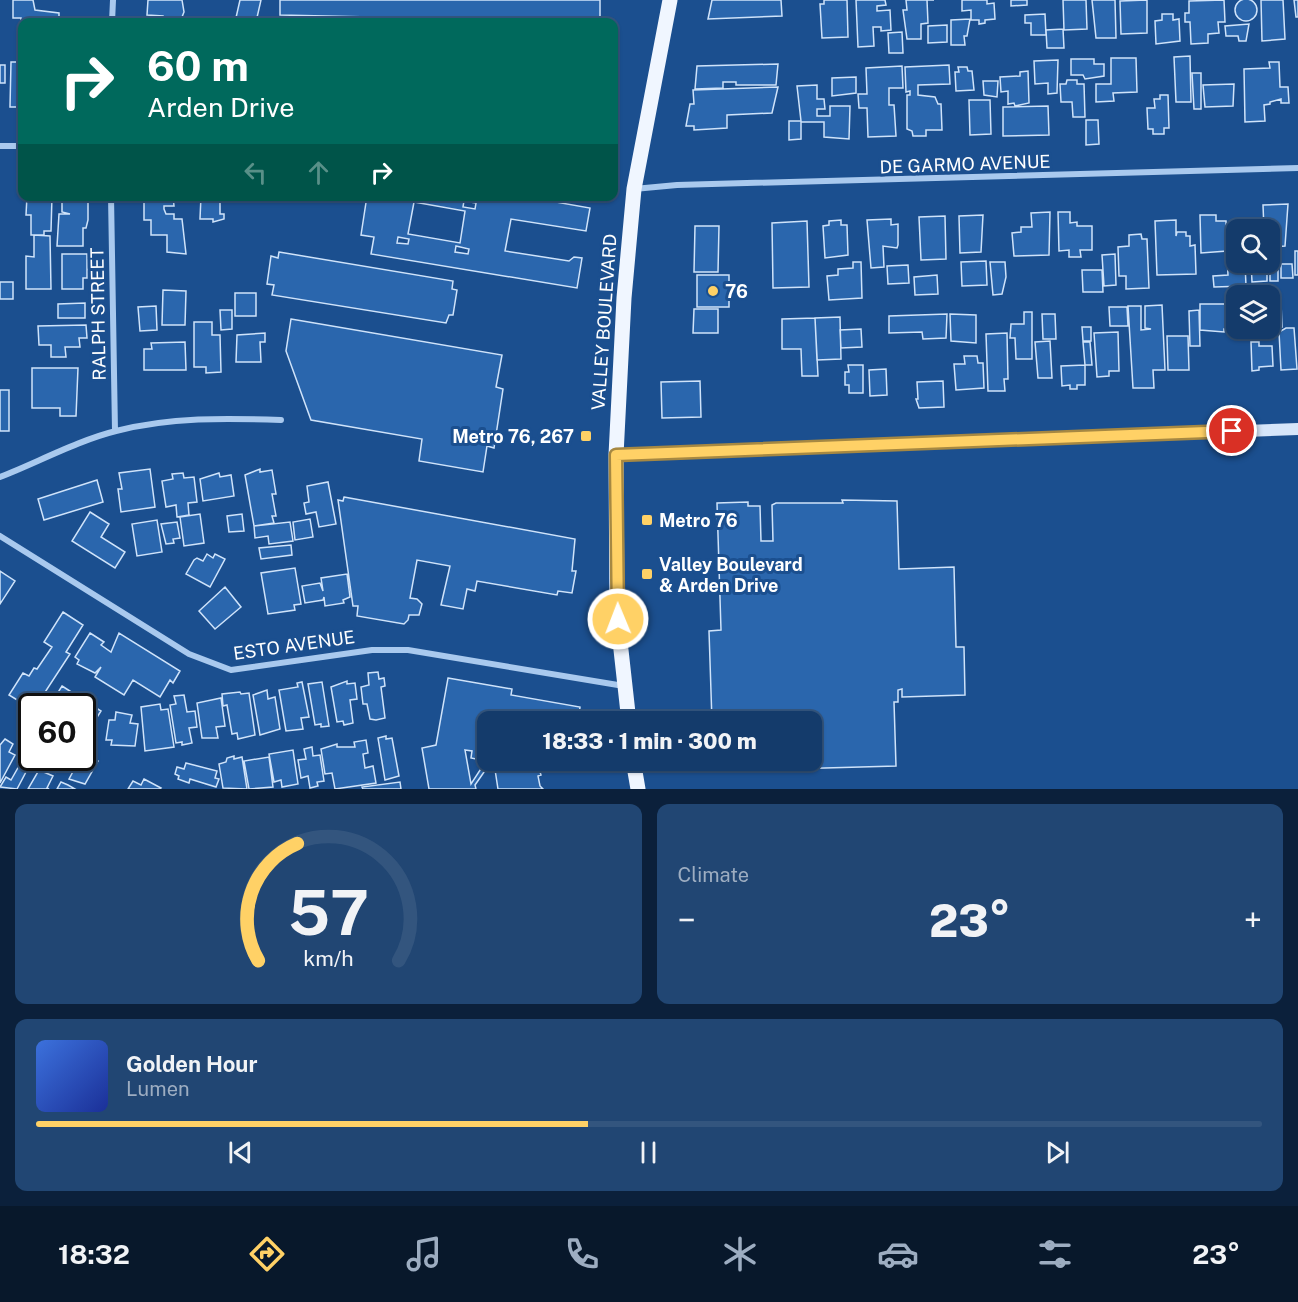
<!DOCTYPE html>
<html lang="en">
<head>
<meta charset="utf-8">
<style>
  :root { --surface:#143b6b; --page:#214673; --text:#f1f3f6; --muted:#9dadc1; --line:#33557e; --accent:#ffd166 }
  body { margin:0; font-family:"Public Sans",sans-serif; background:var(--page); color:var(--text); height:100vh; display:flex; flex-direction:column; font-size:22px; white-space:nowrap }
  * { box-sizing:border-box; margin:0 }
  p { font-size:20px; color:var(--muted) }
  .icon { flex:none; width:33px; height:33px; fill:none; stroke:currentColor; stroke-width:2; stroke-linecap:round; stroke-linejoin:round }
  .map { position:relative; height:789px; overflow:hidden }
  .side { display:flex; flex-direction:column; gap:15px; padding:15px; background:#0b203b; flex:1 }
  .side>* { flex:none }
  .guide { position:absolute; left:18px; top:18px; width:600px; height:183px; border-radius:12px; box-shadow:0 2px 4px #0004,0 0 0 2px var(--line); background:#00695c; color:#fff; overflow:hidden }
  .tools { position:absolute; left:1226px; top:219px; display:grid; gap:12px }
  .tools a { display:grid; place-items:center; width:54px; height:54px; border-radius:12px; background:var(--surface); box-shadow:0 2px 4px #0004,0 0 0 2px var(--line); font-size:30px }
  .speed { position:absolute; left:18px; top:693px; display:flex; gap:12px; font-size:30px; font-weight:700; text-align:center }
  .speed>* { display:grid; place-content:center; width:78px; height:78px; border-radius:50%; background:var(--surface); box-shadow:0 2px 4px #0004,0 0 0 2px var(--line); line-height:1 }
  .speed .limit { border:3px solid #111; border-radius:9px; background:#fff; color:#111 }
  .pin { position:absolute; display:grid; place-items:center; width:51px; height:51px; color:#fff; margin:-26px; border:3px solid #fff; border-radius:50%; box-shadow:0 2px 6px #0007 }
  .me { position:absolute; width:66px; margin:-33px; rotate:359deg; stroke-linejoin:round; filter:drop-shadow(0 0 4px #0008) }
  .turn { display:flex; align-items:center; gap:21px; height:126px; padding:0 30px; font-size:27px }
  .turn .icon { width:78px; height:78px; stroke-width:2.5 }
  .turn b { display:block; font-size:42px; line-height:51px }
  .lanes { display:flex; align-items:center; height:57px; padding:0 30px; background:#0003; justify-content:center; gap:30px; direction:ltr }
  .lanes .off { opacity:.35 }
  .big { font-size:45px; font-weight:800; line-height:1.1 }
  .side .widget { flex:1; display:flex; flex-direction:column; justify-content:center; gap:9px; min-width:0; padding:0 21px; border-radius:12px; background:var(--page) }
  .side .dial { align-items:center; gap:0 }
  .dial svg { height:156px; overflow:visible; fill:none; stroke:var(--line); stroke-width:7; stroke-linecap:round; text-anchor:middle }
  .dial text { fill:var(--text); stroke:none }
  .song { display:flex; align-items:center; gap:18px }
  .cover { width:72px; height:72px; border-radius:9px; background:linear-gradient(135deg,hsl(220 70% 55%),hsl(230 70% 35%)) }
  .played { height:6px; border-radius:3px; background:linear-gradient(90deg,var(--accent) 45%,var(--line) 45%) }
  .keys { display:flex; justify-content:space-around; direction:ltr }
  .heat { display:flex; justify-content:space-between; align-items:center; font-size:33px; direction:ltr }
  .side .tiles { flex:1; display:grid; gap:15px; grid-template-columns:1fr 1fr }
  .widget:last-child { grid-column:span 2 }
  .trip { position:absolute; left:477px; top:711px; width:345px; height:60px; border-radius:12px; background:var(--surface); box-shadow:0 2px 4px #0004,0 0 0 2px var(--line); font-weight:800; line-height:60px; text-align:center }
  .menu { display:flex; height:96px; justify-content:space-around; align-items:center; background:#08182b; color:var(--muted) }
  .menu .icon { width:42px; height:42px }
  .menu .active { color:var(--accent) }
  .menu b { font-size:27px; color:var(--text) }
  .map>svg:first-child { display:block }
  .building { fill:#2a66ad; stroke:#cfe3fa; stroke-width:1.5; fill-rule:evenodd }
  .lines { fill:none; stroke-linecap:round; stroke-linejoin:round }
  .street { stroke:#a9c9ee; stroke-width:6 }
  .secondary { stroke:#d6e6fa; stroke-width:12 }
  .primary { stroke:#f0f6ff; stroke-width:15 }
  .route-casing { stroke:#a68842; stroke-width:15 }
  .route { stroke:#ffd166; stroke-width:10 }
  .poi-dot { fill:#ffd166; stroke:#1b4f8f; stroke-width:2 }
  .labels { text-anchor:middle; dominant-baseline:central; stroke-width:6; stroke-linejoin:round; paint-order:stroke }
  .street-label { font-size:18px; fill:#fff; stroke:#1b4f8f }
  .poi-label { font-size:18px; font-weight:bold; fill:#fff; stroke:#1b4f8f; text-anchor:start }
</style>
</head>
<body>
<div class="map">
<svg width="1298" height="789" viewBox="0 0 1298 789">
  <rect width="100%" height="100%" fill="#1b4f8f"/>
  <path class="building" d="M1235 10a11 11 0 1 1 22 0a11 11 0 1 1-22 0Z
    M13,0h20l2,10 24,3v9h-37l-1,6v-10h-8z
    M148,0h34l2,12 -2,5h-4v5h-15v-6l-16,-1z
    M240,0h21l-5,22h-21z
    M280,0h320v22l-320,-7z
    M712,0h69l1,16 -74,3z
    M824,0h23l1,37 -26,1 -2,-34h4z
    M856,0h29l1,5 -9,1v5l13,-1 1,20 -10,1v-4h-8l1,19 -16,1z
    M906,0h28h-7l1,23 -7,1v15h-14l-4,-29h4z
    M962,0h25v4l7,-1 1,16 -10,1v3l-6,1v-4h-8v-10l-9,1z
    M1011,0h16v5l-16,1z
    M1063,0h23l1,29 -23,1z
    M1092,0h23l1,38h-20z
    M1147,0v33l-26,1 -1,-33z
    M1224,0l1,22h-7l1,11 -11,1v9l-17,1 -1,-22h-5v-9h4v-12z
    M1261,0h22l2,39 -23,2z
    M1294,0h4v17h-2z
    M1045,14l1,21h-15v-12h-6v-8z
    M1162,14h11v6l6,-1 1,22 -24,3 -1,-23 7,-1z
    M970,19l-3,17h-3l1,9h-14v-25z
    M1249,24l-3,17h-7l-1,-5h-12l-1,-10z
    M947,25v17l-19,1v-17z
    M1063,29l1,19h-17l-1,-18z
    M902,32l1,21h-14l-1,-20z
    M1190,56l1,46h-15l-2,-45z
    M1111,58h25l1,34 -24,1 1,8 -18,1v-18h15z
    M1071,59h23v5h10v12l-19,3 -2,-4h-12z
    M1058,60l-1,33 -9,1v-11l-13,1 -1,-23z
    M11,62h11v45h-12z
    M1269,62h10l1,25h8l1,16h-8v-4l-11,3v2l-6,1 1,16 -20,1 -1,-53 26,-1z
    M778,64l-2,21h-40v-3h-13v6l-28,1 2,-23z
    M0,65h5v18h-5z
    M949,65l1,19 -32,1v10l17,2 3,7h3l1,26h-16v6h-13l-1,-5 -5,-2v-34h3v-4l-4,1 -1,-25z
    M902,66l1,22h-14v17h5l2,31 -28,1 -1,-29h-8l-1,-14h9l-1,-26z
    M958,67h9l1,4h4l2,19 -18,1 -1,-19h4z
    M1028,71l1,32 -14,3 -1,-3 -6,1v-13l-7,1 -1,-15 20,-1v-4z
    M1192,73h9v36h-7z
    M856,77v16l-24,3v-18z
    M1067,80h10v4h7l1,33h-12l-1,-15h-11l-1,-18h6z
    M983,81h15l-1,16 -13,-2z
    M1234,84l-1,22 -28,1 -2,-22z
    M817,85v14h7l1,10h-8v7h13v-10h20l-1,33 -25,-2v-15h-23v17l-12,1v-19h12l-4,-35z
    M778,87l-6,26 -45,2v13l-33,2v-4h-8l4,-22h4l-1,-14z
    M1160,95h8l1,33h-5v6h-11v-5h-5l-1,-21h8l-1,-9h6z
    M969,100h21l1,34 -21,1z
    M1048,106l1,29 -46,1v-29z
    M1086,120h12l1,24 -13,1z
    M27,196h25l-1,35h-7v4h-13v-20h-5z
    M56,196h32v24l-2,8h-3v18h-26l2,-32h11l-8,-2v-13z
    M144,196h29l1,10h-10v3l2,5h8v5h8l4,35 -19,-2v-17h-16v-15h-7z
    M201,196h19v18h4v5l-11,3v-3h-13z
    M367,196l49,3v-3h106l68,12 -4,23 -75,-12 -6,32 64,10 5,-4 8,1 -5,30 -206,-34 3,-17 -13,-2zM464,201l12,2 -1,6 -12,-2zM414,202l51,9 -5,32 -52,-9zM398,237l11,2 -1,5 -11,-1zM456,246l13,3 -1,5 -13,-2z
    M1288,204l-3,42 -14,1 -1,-16 -6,-1 -1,-25z
    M1050,212l-1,43 -35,1 -2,-23 9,-1v-5h11l-1,-14z
    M1058,212h12v11l7,-1v4h15v24h-12l1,7h-12v-7l-10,1z
    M983,215l-2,37 -21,1 -1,-37z
    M1200,215h16v6h10l1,30 -26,2z
    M945,216l1,43 -25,1 -2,-43z
    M891,219v6l7,-1v21l-1,3 -14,-2 1,21 -13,1 -4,-48z
    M841,220v5h6l1,30 -23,3 -2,-32 6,-1v-4z
    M1176,220v16l1,-4h9v4h4v10l5,-1 1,29 -39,1 -2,-54z
    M807,221l2,66 -36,1 -1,-65z
    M695,226h24l-1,46h-24z
    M1141,234l1,5h5l2,49 -23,1v-13h-7l-1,-29 11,-1v-11z
    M34,235l16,1 1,53h-25v-33l8,1z
    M1295,251h3v24h-3z
    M279,252l174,29 -1,8 5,1 -4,25h-4l-3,8 -174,-28 2,-10 -7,-1 4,-28 7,2z
    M62,254h25v24h-4v11h-21z
    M1115,254l1,31 -12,1 -2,-31z
    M1227,257h9v5h9l1,24 -32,1 -1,-11 15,-1z
    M986,261l1,24 -25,1 -1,-24z
    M853,262h8l1,36 -33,2 -2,-24 11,-1v-6l15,-1z
    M990,262h15l1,15 -4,17 -9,1z
    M1251,262h16v19l-15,1z
    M1281,264h11l1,14h-12z
    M908,265l1,18 -21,1 -1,-18z
    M1270,265h8v16h-8z
    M1082,270h20l1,22h-20z
    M697,275h32v32h-32z
    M937,275l1,19 -23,1 -1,-18z
    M0,282h13v17h-13z
    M163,290l23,1 -1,34h-23z
    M235,293h21v23h-21z
    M85,303v15h-27v-14z
    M1271,303h10l1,24 -9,1z
    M1200,304h35v25h-11v3l-24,-2z
    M1162,305l3,65h-12l1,18h-21l-5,-82h13v24l10,-1 -6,-1v-22z
    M156,306l1,24 -17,1 -2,-24z
    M1109,307h18l1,19h-18z
    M694,309h24v24h-25z
    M220,310h12v19l-11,1z
    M1199,310l1,36h-10l-1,-35z
    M1024,312h8v47h-16l-1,-21h-5l1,-14h13z
    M947,314l-1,24 -23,1 -1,-7 -33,1v-17z
    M950,314l26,1v28l-25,-2z
    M1042,314h13l1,25h-13z
    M840,317l1,42 -24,1 -2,-42z
    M815,318l3,58h-16l-1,-27h-19v-30z
    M291,319l211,36 -6,32 7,2 -9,59 -7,-2 -4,26 -64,-11 3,-22 -111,-19 -25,-69z
    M194,322h18v13h8l1,37 -15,1v-6h-12z
    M86,325l1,13h-8l1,9h-15l1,10h-15v-12h-12l-1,-19z
    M1082,327h9v14h-8z
    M1237,328h30l-30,5z
    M1286,328h8l3,41 -16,1 -2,-38z
    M861,329l1,18 -21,1 -1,-18z
    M1118,332l1,39h-10v5l-12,1 -3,-44z
    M265,333v9h-5l1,20h-25l1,-27z
    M1007,333l1,46h-4l1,12h-17l-2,-57z
    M1167,336h21l1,34h-21z
    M1050,341l2,37h-14l-3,-36z
    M185,342l1,28h-42v-21h8l-1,-6z
    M1083,342h7l2,23h-7z
    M1251,342h8v4h13l1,20 -14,1v3l-7,1z
    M964,356h13l1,7h5l1,25 -28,2 -2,-26h11z
    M848,365h15v28h-14v-8h-4v-13h4z
    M1085,365v20h-8v4h-7v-4l-8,1 -1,-20z
    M32,368h46l-2,48h-16v-8h-28z
    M886,369l1,26 -17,1 -1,-26z
    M700,381l1,36 -39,1 -1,-36z
    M943,381l1,26 -25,1 -3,-9h2l-1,-17z
    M0,390h9v41h-9z
    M150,469l5,38 -34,5 -3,-23h4l-3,-16z
    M260,469v3l12,-2 4,24h-4l4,22h-4l2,7 -20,3 -9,-51z
    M183,473l1,5 10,-1 3,25 -9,1 1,12 -12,2 -1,-12 -10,2 -4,-26 11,-2 -1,-5z
    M219,473l1,4 11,-2 3,21 -31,5 -3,-22z
    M97,480l6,22 -59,18 -6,-21z
    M328,482l8,42 -17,3 -3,-15 -10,2 -2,-11 5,-1 -2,-16z
    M344,497l231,42 -3,32h4l-4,22 -14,-2 -1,4 -80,-14 -2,10 -8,-2 -4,20 -22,-4 9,-39 -33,-6 -7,38 7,1 5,5 -3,11h-10l-1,5 -4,4 -47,-8 1,-10h-5l-15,-106 5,1z
    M842,500l55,1 2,68 55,-2 2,80h8l1,48 -63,2v-8l-4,1v12h-4l2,64 -178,5 -1,-11h95v-38h-100l-3,-91 12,-1 -4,-127 31,-1v4h12l1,35h12l-1,-36 4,-2h67z
    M90,512l19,12 -8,13 24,15 -10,16 -43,-27z
    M200,514l4,29 -20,3 -4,-29z
    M242,514l2,17 -15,1 -2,-16z
    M310,519l3,18 -18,3 -2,-18z
    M157,520l5,32 -25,4 -5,-32z
    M177,522l3,16 -7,1 1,4 -8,1 -5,-20z
    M290,522l3,19 -24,3 -1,-8 -13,2 -1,-12z
    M291,545l1,10 -31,4 -2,-11z
    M207,554l6,4 2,-4 10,5 -15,28 -24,-13 8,-14 3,-2 6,3z
    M295,568l6,36 -7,1 1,5 -27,4 -7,-41z
    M0,571l15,10 -15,23z
    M347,574l3,23 -7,3 1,3 -19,3 -1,-9 -1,3 -18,3 -3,-17 18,-3 3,8 -2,-13z
    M225,587l16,20 -26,22 -16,-18z
    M63,612l20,13 -17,27 4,2 -34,52 -4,3 -23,-14 14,-22 6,3 5,-8 3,1 15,-22 -8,-5z
    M90,633l14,9 -3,3 10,7 8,-19 61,38 -7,12 -3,-3 -10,17 -27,-17 -9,15 -29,-18 6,-10 -6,6 -18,-9 2,-4 -4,-3z
    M378,672l1,7 5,-1 1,8 -4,1 4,31 -9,2 -6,-1 -3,-15h-4l-2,-17 8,-2 -1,-12z
    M448,678l64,11 -1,6 69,12 -2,15h-90v38h48l5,15 -3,1 2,10 3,3h-45l-4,-26 -3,-1 -16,23 1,4h-47l-7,-41 14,-3zM465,750l7,1 -1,7 15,3 -15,23z
    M347,681v3l8,-1 2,16 -7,1 3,23 -9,2 -1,-4 -6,1 -6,-35z
    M302,682l7,35 -8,1 2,11 -17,2 -7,-41 19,-3 -1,-4z
    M322,682l7,44 -8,1v-3l-6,1 -7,-41z
    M62,686l39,25 -5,8 -4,-2 -5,6 -5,-3v-14h-38l4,-7 4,3z
    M267,690l1,9 7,-2 5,32 -20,6 -7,-40z
    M240,692l1,2 8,-1 6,42 -17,4 -1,-6 -5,1 -5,-29 -4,1 -1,-12z
    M184,695l3,17 8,-1 2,16 -8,1 3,15 -10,2v-3l-6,1 -6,-38 6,-1 -2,-8z
    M221,698l4,28 -9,1 2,11h-16l-5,-35z
    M160,704l1,6 7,-1 6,38 -29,4 -4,-44z
    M116,712l16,3 -2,8 8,1 -3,22 -24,-1 1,-5h-6l3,-20h6z
    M32,732v17l-5,3 -5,-3z
    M386,736v3l6,-1 7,38 -14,4 -7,-42z
    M5,739l8,5 -4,8 6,3 -15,28v-38z
    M366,740l2,13 -5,1 2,14 8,-2 3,17 -41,6 -3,-16 -7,1 -4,-25 16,-5v3h18l-1,-5z
    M312,747l1,9 7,-1 4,26 -7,1 1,4 -8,2 -2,-12 -7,2 -3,-18 8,-1 -2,-10z
    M293,750l5,34 -16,3 -1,-7 -7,2 -5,-28z
    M83,753l15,8 -13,23 -16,-5z
    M234,756v3l8,-2 5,32 -24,-1 -4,-24 7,-2 1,-4z
    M269,757l4,30 -24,2 -5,-28z
    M35,758h35l-7,12 -6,-3 -2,5z
    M186,763l31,8 -2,7 4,1 -3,8 -26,-8 -1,4 -11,-4 1,-3 -4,-2 2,-7 7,2z
    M19,766l8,4 -10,19 -17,-2 6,-10 5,3z
    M39,770l14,6 -6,12 2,1h-21z
    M144,779l17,9 -1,1h-32l5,-8 8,4z
    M61,782l7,3 7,4h-18z
    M400,782l1,7h-38l-1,-2z"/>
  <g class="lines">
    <path class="street" d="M112,22l1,-22
      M0,146h22
      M634,189l43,-4 621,-17
      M111,196l4,235
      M0,477c36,-14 79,-37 116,-46 54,-14 110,-13 165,-11
      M0,536l189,118 42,16 141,-20h36l216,36"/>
    <path class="secondary" d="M616,455l682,-26"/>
    <path class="primary" d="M629,722l-12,-108 -1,-159 8,-157 10,-109 36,-189
      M633,760l5,29"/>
  </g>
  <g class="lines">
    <g class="route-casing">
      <path id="route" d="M618,619l-2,-164 616,-24"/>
    </g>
    <use href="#route" class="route"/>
  </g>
  <g class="poi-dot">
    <circle cx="713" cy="291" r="6"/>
    <rect x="580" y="430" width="12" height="12" rx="3"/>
    <rect x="641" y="514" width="12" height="12" rx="3"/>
    <rect x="641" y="568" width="12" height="12" rx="3"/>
  </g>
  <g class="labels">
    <g class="street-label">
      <text transform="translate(965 164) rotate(-2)">DE GARMO AVENUE</text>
      <text transform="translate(98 314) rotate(-91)">RALPH STREET</text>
      <text transform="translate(604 322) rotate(-86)">VALLEY BOULEVARD</text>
      <text transform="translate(294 645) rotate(-8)">ESTO AVENUE</text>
    </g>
    <g class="poi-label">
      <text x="725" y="291">76</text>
      <text x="574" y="436" text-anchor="end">Metro 76, 267</text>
      <text x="659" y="520">Metro 76</text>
      <text x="659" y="564">Valley Boulevard<tspan x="659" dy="21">&amp; Arden Drive</tspan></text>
    </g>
  </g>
</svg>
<div class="tools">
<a><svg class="icon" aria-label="search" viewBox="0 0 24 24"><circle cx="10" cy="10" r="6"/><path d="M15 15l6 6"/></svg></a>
<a><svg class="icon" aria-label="layers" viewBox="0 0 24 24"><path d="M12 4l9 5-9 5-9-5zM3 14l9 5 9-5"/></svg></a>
</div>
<div class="speed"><div class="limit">60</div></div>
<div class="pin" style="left:1232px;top:431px;background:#d93025"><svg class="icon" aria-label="arrive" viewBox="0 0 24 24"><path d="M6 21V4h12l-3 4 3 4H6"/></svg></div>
<svg class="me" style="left:618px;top:619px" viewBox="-20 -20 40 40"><circle r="17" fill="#ffd166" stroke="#fff" stroke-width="3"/><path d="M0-11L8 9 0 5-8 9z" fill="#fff"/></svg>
<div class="trip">18:33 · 1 min · 300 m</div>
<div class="guide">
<div class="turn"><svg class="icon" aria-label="right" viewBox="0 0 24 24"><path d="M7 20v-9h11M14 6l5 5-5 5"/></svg><div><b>60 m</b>Arden Drive</div></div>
<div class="lanes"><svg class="icon off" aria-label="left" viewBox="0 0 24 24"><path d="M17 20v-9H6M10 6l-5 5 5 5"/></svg><svg class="icon off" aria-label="ahead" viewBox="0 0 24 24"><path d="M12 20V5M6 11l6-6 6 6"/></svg><svg class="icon" aria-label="right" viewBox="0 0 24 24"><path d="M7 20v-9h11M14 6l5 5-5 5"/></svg></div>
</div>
</div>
<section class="side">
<div class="tiles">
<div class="widget dial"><svg viewBox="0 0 100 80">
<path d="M14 69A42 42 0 1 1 86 69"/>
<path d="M14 69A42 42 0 0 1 34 9" stroke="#ffd166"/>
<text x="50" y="56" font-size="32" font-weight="700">57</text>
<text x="50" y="72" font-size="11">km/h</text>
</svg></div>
<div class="widget"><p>Climate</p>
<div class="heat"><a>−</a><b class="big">23°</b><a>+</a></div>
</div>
<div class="widget">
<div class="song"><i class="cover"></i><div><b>Golden Hour</b><p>Lumen</p></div></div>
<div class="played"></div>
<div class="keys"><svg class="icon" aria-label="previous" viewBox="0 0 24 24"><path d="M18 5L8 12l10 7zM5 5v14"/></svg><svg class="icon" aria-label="pause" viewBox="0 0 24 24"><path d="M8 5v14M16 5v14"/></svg><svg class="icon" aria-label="next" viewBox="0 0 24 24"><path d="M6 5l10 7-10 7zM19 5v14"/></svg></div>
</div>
</div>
</section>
<nav class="menu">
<b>18:32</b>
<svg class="icon active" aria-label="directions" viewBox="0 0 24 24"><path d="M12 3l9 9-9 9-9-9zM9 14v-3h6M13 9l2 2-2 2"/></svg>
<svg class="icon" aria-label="music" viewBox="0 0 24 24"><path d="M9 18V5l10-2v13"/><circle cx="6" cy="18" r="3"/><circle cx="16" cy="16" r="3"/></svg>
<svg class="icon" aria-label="phone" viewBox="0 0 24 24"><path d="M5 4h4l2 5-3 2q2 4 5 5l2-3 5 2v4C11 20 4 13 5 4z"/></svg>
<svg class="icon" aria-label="climate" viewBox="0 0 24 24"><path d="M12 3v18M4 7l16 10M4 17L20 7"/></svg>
<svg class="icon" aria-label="car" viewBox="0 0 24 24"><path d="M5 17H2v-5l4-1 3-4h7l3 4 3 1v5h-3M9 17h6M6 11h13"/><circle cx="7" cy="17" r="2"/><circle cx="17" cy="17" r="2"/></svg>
<svg class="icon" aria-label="filters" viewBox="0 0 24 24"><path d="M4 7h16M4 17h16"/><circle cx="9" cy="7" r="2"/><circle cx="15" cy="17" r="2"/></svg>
<b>23°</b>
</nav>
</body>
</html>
